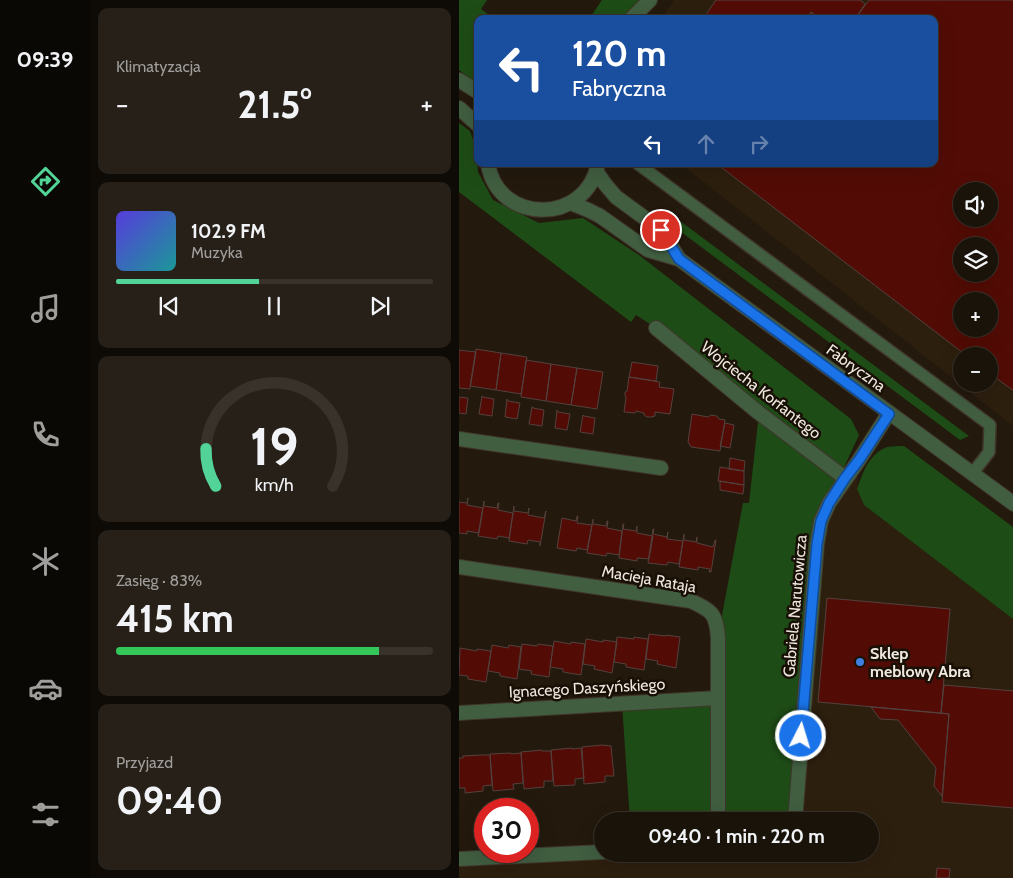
<!DOCTYPE html>
<html lang="pl">
<head>
<meta charset="utf-8">
<style>
  :root { --surface:#1a130a; --page:#272018; --text:#f1f3f6; --muted:#9f9e9c; --line:#38322b; --accent:#52d397 }
  body { margin:0; font-family:Cabin,sans-serif; background:var(--page); color:var(--text); height:100vh; display:flex; flex-direction:column; font-size:19px; white-space:nowrap }
  * { box-sizing:border-box; margin:0 }
  p { font-size:16px; color:var(--muted) }
  .icon { flex:none; width:28px; height:28px; fill:none; stroke:currentColor; stroke-width:2; stroke-linecap:round; stroke-linejoin:round }
  .map { position:relative; flex:1; overflow:hidden }
  .panel { display:flex; flex-direction:column; gap:8px; padding:8px; background:#0e0a06; width:369px }
  .panel>* { flex:none }
  .hud { position:absolute; left:15px; top:15px; width:464px; height:152px; border-radius:10px; box-shadow:0 5px 20px #0002,0 0 0 1px var(--line); background:#1a4fa0; color:#fff; overflow:hidden }
  .controls { position:absolute; left:494px; top:182px; display:grid; gap:10px }
  .controls a { display:grid; place-items:center; width:45px; height:45px; border-radius:50%; background:var(--surface); box-shadow:0 5px 20px #0002,0 0 0 1px var(--line); font-size:25px }
  .speed { position:absolute; left:15px; top:798px; display:flex; gap:10px; font-size:25px; font-weight:700; text-align:center }
  .speed>* { display:grid; place-content:center; width:65px; height:65px; border-radius:50%; background:var(--surface); box-shadow:0 5px 20px #0002,0 0 0 1px var(--line); line-height:1 }
  .speed .limit { border:8px solid #d22; background:#fff; color:#111 }
  .pin { position:absolute; display:grid; place-items:center; width:42px; height:42px; color:#fff; margin:-21px; border:2px solid #fff; border-radius:50%; box-shadow:0 1px 5px #0007 }
  .me { position:absolute; width:55px; margin:-28px; rotate:5deg; stroke-linejoin:round; filter:drop-shadow(0 0 4px #0008) }
  .turn { display:flex; align-items:center; gap:18px; height:105px; padding:0 15px; font-size:22px }
  .turn .icon { width:65px; height:65px; stroke-width:2.5 }
  .turn b { display:block; font-size:35px; line-height:42px }
  .lanes { display:flex; align-items:center; height:48px; padding:0 15px; background:#0003; justify-content:center; gap:25px; direction:ltr }
  .lanes .off { opacity:.35 }
  .big { font-size:38px; font-weight:700; line-height:1.1 }
  .panel .widget { flex:1; display:flex; flex-direction:column; justify-content:center; gap:8px; min-width:0; padding:0 18px; border-radius:10px; background:var(--page) }
  .panel .dial { align-items:center; gap:0 }
  .dial svg { height:130px; overflow:visible; fill:none; stroke:var(--line); stroke-width:7; stroke-linecap:round; text-anchor:middle }
  .dial text { fill:var(--text); stroke:none }
  .song { display:flex; align-items:center; gap:15px }
  .cover { width:60px; height:60px; border-radius:8px; background:linear-gradient(135deg,hsl(250 70% 55%),hsl(180 70% 35%)) }
  .played { height:5px; border-radius:2px; background:linear-gradient(90deg,var(--accent) 45%,var(--line) 45%) }
  .keys { display:flex; justify-content:space-around; direction:ltr }
  .heat { display:flex; justify-content:space-between; align-items:center; font-size:28px; direction:ltr }
  .charge { height:8px; border-radius:4px; background:linear-gradient(90deg,#34c759 83%,var(--line) 0) }
  .trip { position:absolute; left:135px; top:812px; width:285px; height:50px; border-radius:25px; background:var(--surface); box-shadow:0 5px 20px #0002,0 0 0 1px var(--line); font-weight:700; line-height:50px; text-align:center }
  main { display:flex; flex:1; min-height:0 }
  .menu { display:flex; flex-direction:column; width:90px; justify-content:space-around; align-items:center; background:#0a0804; color:var(--muted) }
  .menu .icon { width:35px; height:35px }
  .menu .active { color:var(--accent) }
  .menu b { font-size:22px; color:var(--text) }
  .map>svg:first-child { display:block }
  .built { fill:#2d1f0e; fill-rule:evenodd }
  .green { fill:#1e4c16 }
  .building { fill:#520c05; stroke:#53413e; fill-rule:evenodd }
  .lines { fill:none; stroke-linecap:round; stroke-linejoin:round }
  .service-casing { stroke:#40362b; stroke-width:14 }
  .minor-casing { stroke:#40362b; stroke-width:16 }
  .tertiary-casing { stroke:#40362b; stroke-width:16 }
  .service { stroke:#415e41; stroke-width:11 }
  .minor { stroke:#415e41; stroke-width:14 }
  .tertiary { stroke:#415e41; stroke-width:14 }
  .route-casing { stroke:#114b97; stroke-width:12 }
  .route { stroke:#1a73e8; stroke-width:9 }
  .shop-dot { fill:#3f7fe0; stroke:#191005; stroke-width:2 }
  .labels { text-anchor:middle; dominant-baseline:central; stroke-width:5; stroke-linejoin:round; paint-order:stroke }
  .street-label { font-size:16px; fill:#efe8e0; stroke:#191005 }
  .poi-label { font-size:16px; font-weight:bold; fill:#efe8e0; stroke:#191005; text-anchor:start }
</style>
</head>
<body>
<main>
<nav class="menu">
<b>09:39</b>
<svg class="icon active" aria-label="directions" viewBox="0 0 24 24"><path d="M12 3l9 9-9 9-9-9zM9 14v-3h6M13 9l2 2-2 2"/></svg>
<svg class="icon" aria-label="music" viewBox="0 0 24 24"><path d="M9 18V5l10-2v13"/><circle cx="6" cy="18" r="3"/><circle cx="16" cy="16" r="3"/></svg>
<svg class="icon" aria-label="phone" viewBox="0 0 24 24"><path d="M5 4h4l2 5-3 2q2 4 5 5l2-3 5 2v4C11 20 4 13 5 4z"/></svg>
<svg class="icon" aria-label="climate" viewBox="0 0 24 24"><path d="M12 3v18M4 7l16 10M4 17L20 7"/></svg>
<svg class="icon" aria-label="car" viewBox="0 0 24 24"><path d="M5 17H2v-5l4-1 3-4h7l3 4 3 1v5h-3M9 17h6M6 11h13"/><circle cx="7" cy="17" r="2"/><circle cx="17" cy="17" r="2"/></svg>
<svg class="icon" aria-label="filters" viewBox="0 0 24 24"><path d="M4 7h16M4 17h16"/><circle cx="9" cy="7" r="2"/><circle cx="15" cy="17" r="2"/></svg>
</nav>
<section class="panel">
<div class="widget"><p>Klimatyzacja</p>
<div class="heat"><a>−</a><b class="big">21.5°</b><a>+</a></div>
</div>
<div class="widget">
<div class="song"><i class="cover"></i><div><b>102.9 FM</b><p>Muzyka</p></div></div>
<div class="played"></div>
<div class="keys"><svg class="icon" aria-label="previous" viewBox="0 0 24 24"><path d="M18 5L8 12l10 7zM5 5v14"/></svg><svg class="icon" aria-label="pause" viewBox="0 0 24 24"><path d="M8 5v14M16 5v14"/></svg><svg class="icon" aria-label="next" viewBox="0 0 24 24"><path d="M6 5l10 7-10 7zM19 5v14"/></svg></div>
</div>
<div class="widget dial"><svg viewBox="0 0 100 80">
<path d="M14 69A42 42 0 1 1 86 69"/>
<path d="M14 69A42 42 0 0 1 8 46" stroke="#52d397"/>
<text x="50" y="56" font-size="32" font-weight="700">19</text>
<text x="50" y="72" font-size="11">km/h</text>
</svg></div>
<div class="widget"><p>Zasięg · 83%</p><b class="big">415 km</b><div class="charge"></div></div>
<div class="widget"><p>Przyjazd</p><b class="big">09:40</b></div>
</section>
<div class="map">
<svg width="555" height="878" viewBox="0 0 555 878">
  <rect width="100%" height="100%" fill="#23190d"/>
  <path class="built" d="M215,0h339v426l-332,-262h253v-145h-273zM502,191h28v28h-28zM502,246h28v28h-28zM502,301h28v28h-28zM502,356h28v28h-28z
    M400,460l-2,29 7,16 149,114v259h-554v-19l144,-5h267v-33h-75l26,-300z"/>
  <path class="green" d="M0,0h28l-6,9 14,10h-17v65l-19,-14z
    M143,0h48l-18,19h-43z
    M0,123l11,8 6,17 2,24 15,28 46,23 44,-5 56,37 212,164 8,16 -18,39 -20,47 -26,300h-165l-8,-117 96,-6v-61l25,-134h6l10,-90 -103,-85 -20,-13 -5,7 -172,-130z
    M209,212l301,224 -9,4 -303,-226z
    M445,446l109,81v92l-149,-114 -7,-16c6,-17 12,-35 30,-42 5,-1 12,-1 17,-1z"/>
  <path class="building" d="M257,0h144l5,4 -10,15h-34l-10,-7 -5,7h-103z
    M410,0h145v391l-25,-18v-17h-28v3l-1,-1 3,-5 -246,-189h217v-145h-79zM502,191h28v28h-28zM502,246h28v28h-28zM502,301h28v28h-28z
    M352,12l10,7h-15z
    M17,349l25,4 -5,37 -26,-4z
    M0,350l17,2 -6,37 -11,-1z
    M42,353l26,4 -6,37 -25,-4z
    M67,360l25,4 -5,37 -25,-4z
    M173,362l26,4 -2,15 -27,-4z
    M92,364l26,4 -6,37 -25,-4z
    M118,368l26,4 -6,37 -26,-4z
    M170,377l31,5 -1,5 15,2 -4,25 -15,-2v4l-4,1h-4l-3,-2v-2l-8,-2 -1,2 -11,-1 2,-15 -1,-1v-4l2,-1z
    M23,396l1,1 11,2 -2,17 -13,-2z
    M0,397l9,1 -2,16 -7,-1z
    M48,399l1,2 12,2 -3,16 -12,-2z
    M73,407h1v1l11,2 -2,16 -13,-2z
    M98,410l1,2 12,2 -3,16 -12,-2z
    M233,414l16,3 3,-2 6,1 2,3 6,1 -5,31 -29,-4 -3,-5z
    M124,415l1,1 11,2 -2,16 -13,-2z
    M266,423l9,2 -4,23 -10,-2z
    M271,458l15,3 -1,10 -15,-2z
    M261,467l24,4v14l-26,-4z
    M261,481l24,4 -1,9 -23,-4z
    M9,498l-1,7 16,3 -4,25 -12,-2v3l-8,-1v-31l8,1z
    M25,501v5l13,2 1,-5h1l-1,7 15,3 -4,25 -11,-2 -1,3 -19,-3z
    M55,506v5l14,2 1,-5 -1,7 16,3 2,-7 -6,35v-4l-12,-2 -1,4 -18,-3z
    M118,516h1l-1,7 15,2 -5,25 -10,-2 -1,3 -19,-3 5,-30 14,3z
    M134,519v5l13,2 1,-5h1l-1,7 15,3 -3,24 -12,-2 -1,3 -19,-3z
    M164,524h1l-1,5 13,2 1,-5v7l16,3 -4,23 -12,-1v3l-18,-3z
    M194,529h1l-1,5 14,3 1,-5 -1,7 16,2 -4,23 -11,-2 -1,3 -19,-2z
    M225,534v6l12,2 1,-5v6l16,4 2,-7h1l-5,32h-2l1,-3 -12,-2v3l-19,-3z
    M368,598l123,11 -9,104 -123,-11z
    M190,634l17,2v-1l14,2 -4,31 -19,-4 1,-3 -12,-2z
    M158,637l17,2v-2l14,2 -4,31 -18,-3v-3l-12,-2z
    M127,639l17,3v-2l14,2 -5,31 -18,-4 1,-3 -12,-2z
    M95,641l17,3v-2l14,2 -4,31 -18,-3v-3l-13,-2z
    M63,644l15,2 1,-2 15,2 -4,31 -18,-3 1,-3 -13,-2z
    M33,645l16,3 1,-3 12,2 -4,32 -17,-3v-3l-12,-2z
    M1,648l17,3v-2l14,2 -5,31 -18,-3v-3l-9,-1z
    M485,685l70,6v117l-72,-6 7,-88 -8,-1z
    M412,707l78,7 -7,82 -8,-10 2,-18 -38,-48 -18,-1z
    M143,745l9,1 3,30h-9v6l-21,2 -2,-37z
    M113,748v1l9,-1 3,30 -9,1v6l-21,1 -3,-36z
    M83,750v1h9l2,30h-9v6l-20,2 -3,-37z
    M52,753v1l10,-1 2,30 -10,1 1,5 -21,2 -3,-37z
    M22,755h9l2,30 -9,1v5l-18,2v-5h-6v-30h4v-2z
    M478,868l13,1 -1,9h-13z"/>
  <g class="lines">
    <g class="service-casing">
      <path id="service" d="M179,164l352,261 -1,27 -17,22"/>
    </g>
    <g class="minor-casing">
      <path id="minor" d="M172,19l19,-19
        M197,328l103,85 86,65
        M0,439l202,29
        M0,567l232,34c21,10 25,12 27,36v184
        M0,713l259,-15
        M336,821l22,-277 4,-23 8,-18 30,-43 30,-47
        M0,859l144,-7"/>
    </g>
    <g class="tertiary-casing">
      <path id="tertiary" d="M0,80l19,12
        M0,108l19,17
        M29,164c10,61 98,61 110,0
        M137,171l9,13 11,13 45,33 18,29 335,245
        M112,203l17,7 12,6 48,34 31,9"/>
    </g>
    <use href="#service" class="service"/>
    <use href="#minor" class="minor"/>
    <use href="#tertiary" class="tertiary"/>
  </g>
  <g class="lines">
    <g class="route-casing">
      <path id="route" d="M202,230l18,29 210,155 -30,46 -14,18 -16,25 -8,18 -4,23 -16,192"/>
    </g>
    <use href="#route" class="route"/>
  </g>
  <circle class="shop-dot" cx="401" cy="662" r="5"/>
  <g class="labels">
    <g class="street-label">
      <text transform="translate(397 368) rotate(36)">Fabryczna</text>
      <text transform="translate(302 390) rotate(38)">Wojciecha Korfantego</text>
      <text transform="translate(190 579) rotate(10)">Macieja Rataja</text>
      <text transform="translate(336 606) rotate(-85)">Gabriela Narutowicza</text>
      <text transform="translate(128 688) rotate(-3)">Ignacego Daszyńskiego</text>
    </g>
    <g class="poi-label">
      <text x="411" y="653">Sklep<tspan x="411" dy="18">meblowy Abra</tspan></text>
    </g>
  </g>
</svg>
<div class="controls">
<a><svg class="icon" aria-label="sound" viewBox="0 0 24 24"><path d="M4 9h4l5-4v14l-5-4H4zM17 9q2 3 0 6"/></svg></a>
<a><svg class="icon" aria-label="layers" viewBox="0 0 24 24"><path d="M12 4l9 5-9 5-9-5zM3 14l9 5 9-5"/></svg></a>
<a>+</a>
<a>−</a>
</div>
<div class="speed"><div class="limit">30</div></div>
<div class="pin" style="left:202px;top:230px;background:#d93025"><svg class="icon" aria-label="arrive" viewBox="0 0 24 24"><path d="M6 21V4h12l-3 4 3 4H6"/></svg></div>
<svg class="me" style="left:342px;top:736px" viewBox="-20 -20 40 40"><circle r="17" fill="#1a73e8" stroke="#fff" stroke-width="3"/><path d="M0-11L8 9 0 5-8 9z" fill="#fff"/></svg>
<div class="trip">09:40 · 1 min · 220 m</div>
<div class="hud">
<div class="turn"><svg class="icon" aria-label="left" viewBox="0 0 24 24"><path d="M17 20v-9H6M10 6l-5 5 5 5"/></svg><div><b>120 m</b>Fabryczna</div></div>
<div class="lanes"><svg class="icon" aria-label="left" viewBox="0 0 24 24"><path d="M17 20v-9H6M10 6l-5 5 5 5"/></svg><svg class="icon off" aria-label="ahead" viewBox="0 0 24 24"><path d="M12 20V5M6 11l6-6 6 6"/></svg><svg class="icon off" aria-label="right" viewBox="0 0 24 24"><path d="M7 20v-9h11M14 6l5 5-5 5"/></svg></div>
</div>
</div>
</main>
</body>
</html>
